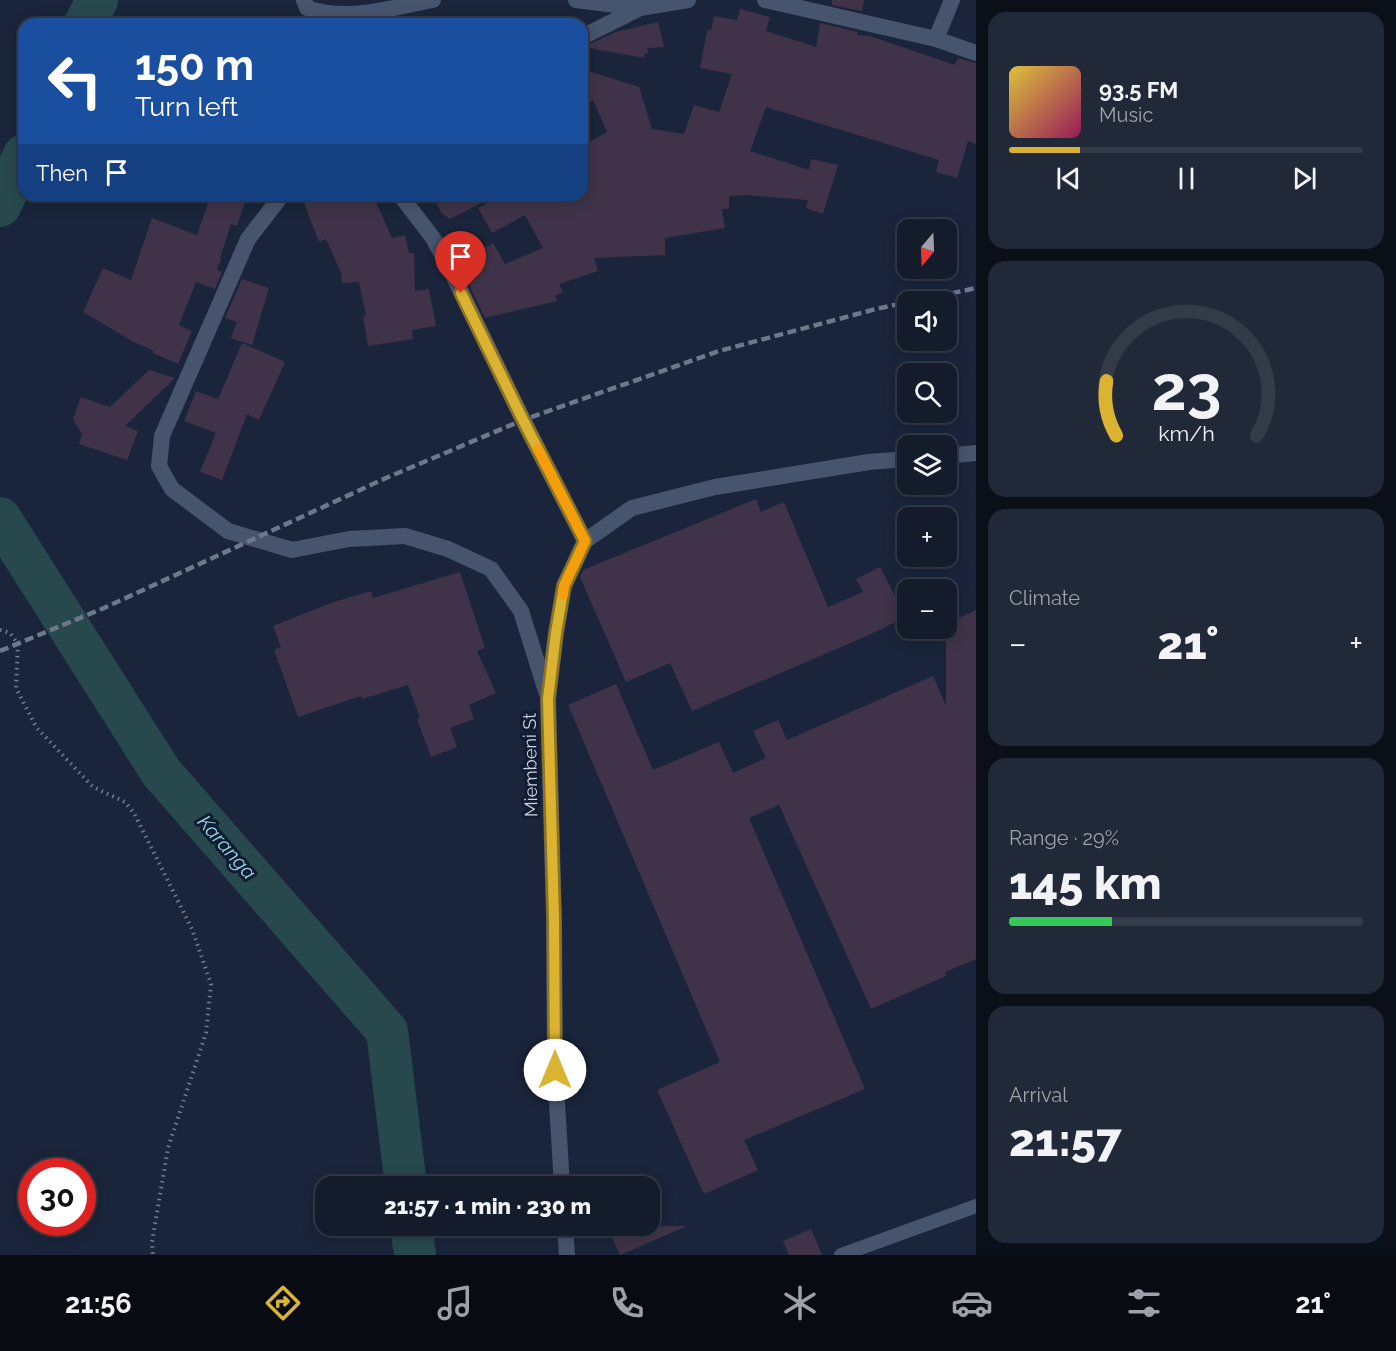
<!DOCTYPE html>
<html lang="en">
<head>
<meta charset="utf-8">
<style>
  :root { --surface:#141c2c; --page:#212938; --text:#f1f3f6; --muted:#9da1a9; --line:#333a48; --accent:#dab333 }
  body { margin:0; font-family:Raleway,sans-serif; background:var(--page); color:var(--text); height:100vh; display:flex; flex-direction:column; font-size:22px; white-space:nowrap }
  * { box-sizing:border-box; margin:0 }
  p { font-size:20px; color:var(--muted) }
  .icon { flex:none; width:33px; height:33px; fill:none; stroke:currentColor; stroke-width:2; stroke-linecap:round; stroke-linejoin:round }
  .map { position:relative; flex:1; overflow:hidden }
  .side { display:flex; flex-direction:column; gap:12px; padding:12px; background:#0b0f18; width:420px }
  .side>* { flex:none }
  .top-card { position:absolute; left:18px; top:18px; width:570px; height:183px; border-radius:18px; box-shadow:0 3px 15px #0003,0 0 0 2px var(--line); background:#1a4fa0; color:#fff; overflow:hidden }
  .needle { width:39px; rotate:199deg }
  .fabs { position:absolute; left:897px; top:219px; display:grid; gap:12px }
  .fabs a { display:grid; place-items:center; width:60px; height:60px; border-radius:12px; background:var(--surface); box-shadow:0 3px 15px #0003,0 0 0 2px var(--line); font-size:30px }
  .speed { position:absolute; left:18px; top:1158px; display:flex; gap:12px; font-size:30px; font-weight:700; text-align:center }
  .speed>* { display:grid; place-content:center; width:78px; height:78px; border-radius:50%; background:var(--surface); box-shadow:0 3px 15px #0003,0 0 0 2px var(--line); line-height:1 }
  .speed .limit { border:9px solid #d22; background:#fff; color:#111 }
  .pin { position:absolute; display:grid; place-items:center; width:51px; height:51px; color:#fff; margin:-62px -26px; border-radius:50% 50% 50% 0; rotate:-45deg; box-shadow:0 0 6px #0007 }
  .pin .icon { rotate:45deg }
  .me { position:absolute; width:66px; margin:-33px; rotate:0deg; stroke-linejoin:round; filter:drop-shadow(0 0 4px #0008) }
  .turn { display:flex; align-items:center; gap:21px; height:126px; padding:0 18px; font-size:27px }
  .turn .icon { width:78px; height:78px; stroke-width:2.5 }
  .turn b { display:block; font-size:42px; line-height:51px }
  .then { display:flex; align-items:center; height:57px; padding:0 18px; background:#0003; gap:12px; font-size:22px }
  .big { font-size:45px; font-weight:800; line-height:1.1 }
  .side .widget { flex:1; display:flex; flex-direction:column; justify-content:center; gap:9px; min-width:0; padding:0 21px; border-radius:18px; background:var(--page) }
  .side .dial { align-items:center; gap:0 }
  .dial svg { height:156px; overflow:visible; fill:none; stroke:var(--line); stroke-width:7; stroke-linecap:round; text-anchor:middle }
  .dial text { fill:var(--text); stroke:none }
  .song { display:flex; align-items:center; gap:18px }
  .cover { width:72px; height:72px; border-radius:9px; background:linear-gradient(135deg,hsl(50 70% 55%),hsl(330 70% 35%)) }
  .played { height:6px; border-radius:3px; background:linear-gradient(90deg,var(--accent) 20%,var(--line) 20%) }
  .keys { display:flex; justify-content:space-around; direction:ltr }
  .heat { display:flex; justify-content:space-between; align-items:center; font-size:33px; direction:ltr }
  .charge { height:9px; border-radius:4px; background:linear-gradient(90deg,#34c759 29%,var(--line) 0) }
  .trip { position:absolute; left:315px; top:1176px; width:345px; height:60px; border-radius:18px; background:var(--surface); box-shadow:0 3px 15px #0003,0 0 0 2px var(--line); font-weight:800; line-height:60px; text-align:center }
  .dock { display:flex; height:96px; justify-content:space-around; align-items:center; background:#080b12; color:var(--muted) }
  .dock .icon { width:42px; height:42px }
  .dock .active { color:var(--accent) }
  .dock b { font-size:27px; color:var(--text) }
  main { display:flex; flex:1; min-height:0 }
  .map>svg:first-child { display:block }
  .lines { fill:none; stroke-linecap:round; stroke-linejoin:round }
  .river { stroke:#27494e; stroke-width:42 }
  .building { fill:#403349 }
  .path { stroke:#747d8f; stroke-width:4; stroke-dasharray:1.5 4.5; stroke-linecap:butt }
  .service { stroke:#47546d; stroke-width:14 }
  .minor { stroke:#47546d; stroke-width:16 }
  .rail { stroke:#6f788b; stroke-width:4.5; stroke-dasharray:9 4.5; stroke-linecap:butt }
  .route-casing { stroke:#8e7421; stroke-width:15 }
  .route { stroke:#dab333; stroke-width:10 }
  .slow { stroke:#f59e0b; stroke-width:10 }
  .labels { text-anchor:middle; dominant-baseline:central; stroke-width:6; stroke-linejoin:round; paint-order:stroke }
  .street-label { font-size:18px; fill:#ccd3e2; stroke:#111b31 }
  .water-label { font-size:20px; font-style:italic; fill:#92d6e2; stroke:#111b31 }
</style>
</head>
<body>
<main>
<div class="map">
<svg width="976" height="1255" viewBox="0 0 976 1255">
  <rect width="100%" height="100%" fill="#1a253b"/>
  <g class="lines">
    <path class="river" d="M85,24l12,-24
      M0,206l24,-51
      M0,518l161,254 226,259 19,155
      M411,1226l4,29"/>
  </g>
  <path class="building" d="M832,0h32l-2,11 -30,-6z
    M740,9l30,8 -4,14 50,16 4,-24 38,9 -1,3 13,1 85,29 3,-7 18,5v81l-8,-3 -11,37 -21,-6 3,-12 -173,-53 -16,44 59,19 2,-11 27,6 -15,49 -17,-6 2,-8 -61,-5 -18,1v13h-7l3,19 -60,10v17l-71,3 4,13 -39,13 4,8 -8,4 2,5 -72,17 -27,-56 35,-19 12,21 38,-16 -18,-33 -33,18 -14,-25 24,-13h80v-49l25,-14 -14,-32 -11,5v-36l57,18 13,42 32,5 10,-29 25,7 13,-38 -32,-6 7,-38h4l3,-14 23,4z
    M658,22l6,25 -17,1 2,5 -5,1 1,4 -62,-11 33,-15z
    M211,195h36l-10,31 -6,-2 -11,34 1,1 -4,11 5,2 -7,17 -19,-7 -17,43 13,6 -14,33 -25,-11 1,-2 -20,-9 -51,-30 20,-44 28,12 21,-62 45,17z
    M301,195h72l19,43 13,-3 4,18h5l1,38 14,-2 7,37 -24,4 1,9 -45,7 -5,-30 3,-1 -7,-33 -17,1 -1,-10 -15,-34 -7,3z
    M432,195h65l-47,24 -8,-5z
    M242,279l27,9 -17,57 -21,-7 6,-16 -12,-4z
    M242,343l43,19 -26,58 -12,-6 -25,66 -22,-8 16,-39 -32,-12 12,-30 22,8z
    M149,370l26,8 -50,48 13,5 -11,29 -48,-16 3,-10 -9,-15 8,-22 29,10z
    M756,499l5,13 23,-10 44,105 35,-15 -7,-13 24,-12 26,50 -37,18 -177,76 -22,-48 -44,19 -46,-105 3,-7z
    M460,572l25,76 -8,3 19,42 -27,12 5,14 -24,9 7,19 -26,10 -14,-38 3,-1 -12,-33 -46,14 -1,-3 -63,21 -24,-67 7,-3 -8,-21 61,-24 37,-11 2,7z
    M976,610v349l-31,13 1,4 -75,33 -92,-204 -30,13 116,271 -121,51 14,30 -54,24 -47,-104 63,-28 -152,-357 48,-21 37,86 66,-28 14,31 33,-15 -13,-27 25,-11 9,20 146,-64 13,30v-82z
    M627,1226h60l-67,29 -10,-22z
    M811,1229l11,26h-33l-6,-14z"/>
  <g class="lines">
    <path class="path" d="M0,630l10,3 8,11 -2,44 20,39 57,60 32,15 9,11 58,116 19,55 -5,49 -38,115 -16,94 1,13"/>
    <path class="service" d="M841,1255l135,-49"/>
    <path class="minor" d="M304,0l3,8c41,14 84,0 126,-8
      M576,0l64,8
      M765,0l171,39 40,14
      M582,37l58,-29 48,-8
      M936,39l16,-39
      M282,195l-34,44 -86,197 -3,30 13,23 56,42 64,19 57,-11 56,-3 43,13 43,20 30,42 25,80
      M400,195l33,43 19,35 71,147 62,121
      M946,456l30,-3
      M562,1186l-7,-116 -1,-151 -6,-220 8,-66 8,-47 21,-45 47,-33 83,-21 154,-25 39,-3
      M565,1226l2,29"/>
    <path class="rail" d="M912,302l64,-14
      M0,651l104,-43 282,-130 137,-58 196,-69 157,-42 32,-7"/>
  </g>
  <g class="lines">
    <g class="route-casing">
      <path id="route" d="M461,293l62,127 62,121 -21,45 -8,47 -8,66 6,220 1,151"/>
    </g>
    <use href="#route" class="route"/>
    <path class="slow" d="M538,449l47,92 -21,45 -1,9"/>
  </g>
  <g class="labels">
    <g class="street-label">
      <text transform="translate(530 765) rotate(-91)">Miembeni St</text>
    </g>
    <g class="water-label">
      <text transform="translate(227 847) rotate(49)">Karanga</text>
    </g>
  </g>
</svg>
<div class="fabs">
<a><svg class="needle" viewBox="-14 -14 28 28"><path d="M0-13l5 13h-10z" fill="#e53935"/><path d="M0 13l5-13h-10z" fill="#9da1a9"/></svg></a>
<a><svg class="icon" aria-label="sound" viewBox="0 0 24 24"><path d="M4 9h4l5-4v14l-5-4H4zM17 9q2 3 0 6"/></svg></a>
<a><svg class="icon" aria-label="search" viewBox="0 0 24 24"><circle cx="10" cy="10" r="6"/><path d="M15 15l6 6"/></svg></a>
<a><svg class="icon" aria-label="layers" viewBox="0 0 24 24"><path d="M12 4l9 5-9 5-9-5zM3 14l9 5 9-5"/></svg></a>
<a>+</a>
<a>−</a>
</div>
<div class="speed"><div class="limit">30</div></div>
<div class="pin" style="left:461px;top:293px;background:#d93025"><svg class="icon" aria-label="arrive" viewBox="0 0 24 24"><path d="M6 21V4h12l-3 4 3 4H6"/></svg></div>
<svg class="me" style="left:555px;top:1070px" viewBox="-20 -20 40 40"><circle r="19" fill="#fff"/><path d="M0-13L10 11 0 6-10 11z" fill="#dab333"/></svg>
<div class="trip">21:57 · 1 min · 230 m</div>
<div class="top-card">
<div class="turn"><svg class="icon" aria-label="left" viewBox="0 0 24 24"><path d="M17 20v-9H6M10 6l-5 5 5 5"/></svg><div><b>150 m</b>Turn left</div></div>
<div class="then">Then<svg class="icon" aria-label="arrive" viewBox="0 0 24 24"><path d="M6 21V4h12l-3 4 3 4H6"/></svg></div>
</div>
</div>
<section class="side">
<div class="widget">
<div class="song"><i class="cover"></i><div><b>93.5 FM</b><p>Music</p></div></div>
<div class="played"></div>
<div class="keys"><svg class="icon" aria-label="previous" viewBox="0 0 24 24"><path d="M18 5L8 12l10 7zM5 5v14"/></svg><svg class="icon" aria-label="pause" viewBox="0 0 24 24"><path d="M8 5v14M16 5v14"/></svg><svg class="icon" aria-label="next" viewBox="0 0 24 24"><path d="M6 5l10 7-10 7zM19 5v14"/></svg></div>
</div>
<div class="widget dial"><svg viewBox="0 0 100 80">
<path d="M14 69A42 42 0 1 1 86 69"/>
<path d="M14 69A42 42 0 0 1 9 41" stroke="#dab333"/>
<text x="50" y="56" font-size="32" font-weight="700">23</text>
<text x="50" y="72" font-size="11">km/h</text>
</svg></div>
<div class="widget"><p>Climate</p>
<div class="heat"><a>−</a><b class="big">21°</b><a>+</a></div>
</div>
<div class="widget"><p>Range · 29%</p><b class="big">145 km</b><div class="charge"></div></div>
<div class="widget"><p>Arrival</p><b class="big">21:57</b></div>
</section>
</main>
<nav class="dock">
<b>21:56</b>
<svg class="icon active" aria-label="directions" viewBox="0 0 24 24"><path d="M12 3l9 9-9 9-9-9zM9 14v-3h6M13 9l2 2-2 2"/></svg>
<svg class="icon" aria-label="music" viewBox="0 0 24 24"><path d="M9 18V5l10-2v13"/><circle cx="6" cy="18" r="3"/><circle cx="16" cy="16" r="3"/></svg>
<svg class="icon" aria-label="phone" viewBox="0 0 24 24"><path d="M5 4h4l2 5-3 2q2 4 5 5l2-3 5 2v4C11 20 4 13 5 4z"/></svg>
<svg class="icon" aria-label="climate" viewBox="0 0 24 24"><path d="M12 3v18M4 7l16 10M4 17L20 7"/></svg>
<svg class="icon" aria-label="car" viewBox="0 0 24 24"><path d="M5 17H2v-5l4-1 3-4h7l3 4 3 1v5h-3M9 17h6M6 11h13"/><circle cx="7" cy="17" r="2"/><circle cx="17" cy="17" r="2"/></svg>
<svg class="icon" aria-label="filters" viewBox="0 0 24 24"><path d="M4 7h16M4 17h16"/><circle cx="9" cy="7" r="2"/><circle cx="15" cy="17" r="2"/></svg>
<b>21°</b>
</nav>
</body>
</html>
